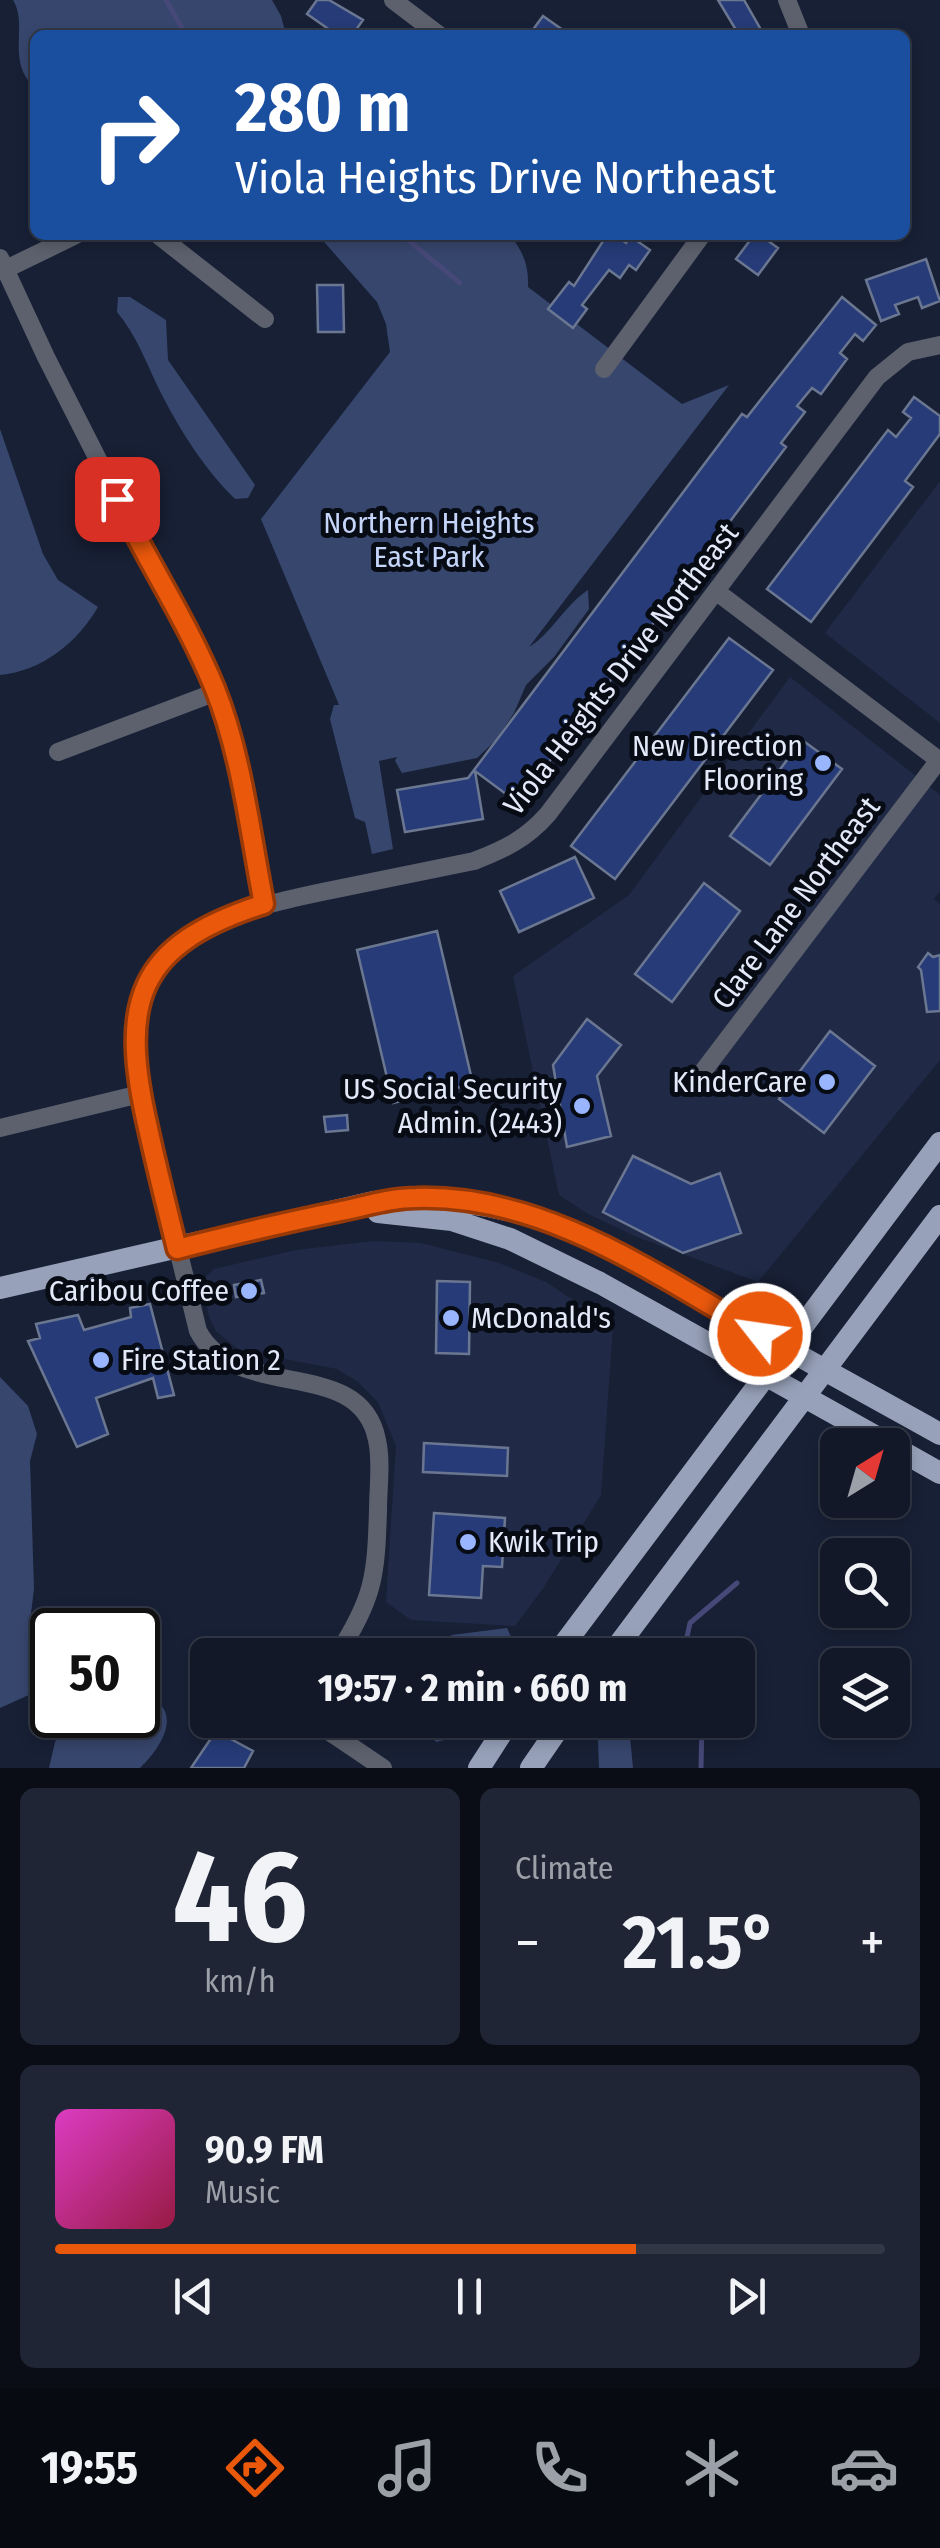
<!DOCTYPE html>
<html lang="en">
<head>
<meta charset="utf-8">
<style>
  :root { --surface:#121828; --page:#1f2534; --text:#f1f3f6; --muted:#9ca0a8; --line:#313745; --accent:#ea580c }
  body { margin:0; font-family:"Fira Sans Condensed",sans-serif; background:var(--page); color:var(--text); height:100vh; display:flex; flex-direction:column; font-size:38px; white-space:nowrap }
  * { box-sizing:border-box; margin:0 }
  p { font-size:32px; color:var(--muted) }
  .icon { flex:none; width:55px; height:55px; fill:none; stroke:currentColor; stroke-width:2; stroke-linecap:round; stroke-linejoin:round }
  .map { position:relative; height:1768px; overflow:hidden }
  .details { display:flex; flex-direction:column; gap:20px; padding:20px; background:#0a0d16; flex:1 }
  .details>* { flex:none }
  .hud { position:absolute; left:30px; top:30px; width:880px; height:210px; border-radius:15px; box-shadow:0 5px 15px #0003,0 0 0 2px var(--line); background:#1a4fa0; color:#fff; overflow:hidden }
  .needle { width:65px; rotate:37deg }
  .tools { position:absolute; left:820px; top:1428px; display:grid; gap:20px }
  .tools a { display:grid; place-items:center; width:90px; height:90px; border-radius:15px; background:var(--surface); box-shadow:0 5px 15px #0003,0 0 0 2px var(--line); font-size:50px }
  .speed { position:absolute; left:30px; top:1608px; display:flex; gap:20px; font-size:50px; font-weight:700; text-align:center }
  .speed>* { display:grid; place-content:center; width:130px; height:130px; border-radius:50%; background:var(--surface); box-shadow:0 5px 15px #0003,0 0 0 2px var(--line); line-height:1 }
  .speed .limit { border:5px solid #111; border-radius:15px; background:#fff; color:#111 }
  .pin { position:absolute; display:grid; place-items:center; width:85px; height:85px; color:#fff; margin:-42px; border-radius:20px; box-shadow:0 5px 15px #0006 }
  .me { position:absolute; width:110px; margin:-55px; rotate:300deg; stroke-linejoin:round; filter:drop-shadow(0 0 8px #0008) }
  .turn { display:flex; align-items:center; gap:35px; height:210px; padding:0 40px; font-size:45px }
  .turn .icon { width:130px; height:130px; stroke-width:2.5 }
  .turn b { display:block; font-size:70px; line-height:85px }
  .big { font-size:75px; font-weight:700; line-height:1.1 }
  .details .card { flex:1; display:flex; flex-direction:column; justify-content:center; gap:15px; min-width:0; padding:0 35px; border-radius:15px; background:var(--page) }
  .details .dial { align-items:center; gap:0 }
  .dial b { font-size:130px; line-height:1 }
  .song { display:flex; align-items:center; gap:30px }
  .cover { width:120px; height:120px; border-radius:15px; background:linear-gradient(135deg,hsl(310 70% 55%),hsl(340 70% 35%)) }
  .played { height:10px; border-radius:5px; background:linear-gradient(90deg,var(--accent) 70%,var(--line) 70%) }
  .keys { display:flex; justify-content:space-around; direction:ltr }
  .heat { display:flex; justify-content:space-between; align-items:center; font-size:55px; direction:ltr }
  .details .tiles { flex:1; display:grid; gap:20px; grid-template-columns:1fr 1fr }
  .card:last-child { grid-column:span 2 }
  .trip { position:absolute; left:190px; top:1638px; width:565px; height:100px; border-radius:15px; background:var(--surface); box-shadow:0 5px 15px #0003,0 0 0 2px var(--line); font-weight:700; line-height:100px; text-align:center }
  .menu { display:flex; height:160px; justify-content:space-around; align-items:center; background:#070a10; color:var(--muted) }
  .menu .icon { width:70px; height:70px }
  .menu .active { color:var(--accent) }
  .menu b { font-size:45px; color:var(--text) }
  .map>svg:first-child { display:block }
  .built { fill:#202a46 }
  .green { fill:#37466d }
  .lines { fill:none; stroke-linecap:round; stroke-linejoin:round }
  .stream { stroke:#464978; stroke-width:5 }
  .building { fill:#263b78; stroke:#6b7791; stroke-width:2.5 }
  .minor { stroke:#5c616d; stroke-width:18 }
  .major { stroke:#97a1b9; stroke-width:22 }
  .route-casing { stroke:#983908; stroke-width:25 }
  .route { stroke:#ea580c; stroke-width:18 }
  .poi-dot { fill:#98b5fd; stroke:#070b14; stroke-width:4 }
  .labels { text-anchor:middle; dominant-baseline:central; stroke-width:10; stroke-linejoin:round; paint-order:stroke }
  .park-label { font-size:30px; fill:#c5d5fa; stroke:#070b14 }
  .street-label { font-size:30px; fill:#e2e9f8; stroke:#070b14 }
  .poi-label { font-size:30px; fill:#e2e9f8; stroke:#070b14; text-anchor:end }
</style>
</head>
<body>
<div class="map">
<svg width="940" height="1768" viewBox="0 0 940 1768">
  <rect width="100%" height="100%" fill="#182036"/>
  <path class="built" d="M940,481v242l-115,-90z
    M790,677l150,118v96l-6,8 6,5v156l-182,222 -121,-45 -49,-23 -29,-19 -46,-219 116,-81z
    M374,1241l47,2 78,20 47,19 67,44 -12,169 -57,92 -29,39 -104,-6 -25,-18 10,-156 -18,-44 -21,-21 -20,-12 -98,-19 -23,-19 -7,-14 -7,-36 12,-12 82,-19z"/>
  <path class="green" d="M13,0h259l9,16 5,19h-251v53c-30,-27 -6,-62 -22,-88z
    M318,235h192c13,16 19,31 18,52l154,117 47,-19 -200,262c21,-12 36,-42 59,-57l1,19 -35,48 -28,28 -12,28 -18,27 -19,18 -75,15 -7,-12 2,-4 -18,4 14,88 -21,5 -7,-32 -10,-4 -25,-99 4,-14h5l-2,-5 -76,-181 129,-167 -4,-28 -9,-22z
    M118,297h12l36,23 2,40 87,125 -7,13 -13,1c-30,-29 -54,-67 -73,-104 -15,-29 -24,-58 -45,-83z
    M0,429l43,125 15,26 40,27c-21,36 -56,64 -98,68z
    M0,1377l28,29 9,28 -7,27 4,128 -5,40 6,34 -4,31 -31,14z
    M507,1628l6,13 -7,14h-71v-8l17,-12z
    M138,1693c48,12 27,51 2,75h-91l6,-26 15,-27h68z
    M428,1720h33l-12,19 -13,3 -6,-7z
    M609,1725l20,1 4,42h-34l-1,-27z"/>
  <g class="lines">
    <path class="stream" d="M166,0l20,35
      M402,235l58,48
      M683,1655l7,-32 47,-40
      M701,1768l1,-48"/>
  </g>
  <path class="building" d="M317,0h12l34,20 -10,14 -6,-4 -4,5h-6l-30,-21z
    M718,0h26l20,35h-25z
    M543,16l27,19h-41z
    M607,235h8l11,8 4,-7 20,14 -14,20 -7,-5 -9,13 -11,-8 -27,35 5,4 -14,19 -25,-19 21,-27 5,4z
    M754,235h6l18,13 -20,27 -22,-16z
    M926,259l14,42 -18,7 -4,-11 -23,8 4,9 -18,7 -15,-41z
    M317,285h26l1,47h-26z
    M842,297l34,28 -13,16 -8,-7 -15,19 7,6 -26,35 -9,-6 -15,18 8,6 -24,31 5,4 -268,356 -43,-32 8,48 -78,13 -8,-42 71,-12 274,-364 5,3z
    M914,397l26,19v18l-35,47 8,6 -102,135 -44,-33 121,-159 8,7 15,-19 -8,-6z
    M729,638l44,32 -158,209 -44,-33z
    M802,740l40,29 -72,96 -40,-29z
    M575,857l19,41 -75,34 -19,-41z
    M704,883l36,28 -68,91 -37,-28z
    M437,931l36,153 -80,19 -36,-153z
    M928,953l5,4 7,-2v56l-13,1 -6,-42 -3,-3z
    M587,1019l34,26 -24,31 14,60 -44,11 -14,-82z
    M830,1031l45,35 -51,67 -45,-34z
    M347,1115l1,15 -22,2 -2,-15z
    M633,1156l58,28 29,-11 21,60 -58,20 -80,-41z
    M261,1280l3,13 -28,4 -2,-12z
    M437,1281l33,1 -1,72 -33,-1z
    M150,1304l24,91 -16,3 -5,-20 -57,20 12,36 -31,13 -49,-106 12,-3 -4,-14 42,-9 6,15 47,-13 -1,-9z
    M424,1443l84,5 -1,28 -84,-4z
    M434,1513l71,5 -3,49 -19,-1 -2,32 -52,-3z
    M216,1731l37,20 -9,17h-53z"/>
  <g class="lines">
    <path class="minor" d="M393,0l46,35
      M787,0l14,35
      M158,235l107,84
      M0,258l46,99 170,335 12,35 37,177
      M4,270l72,-35
      M604,369l98,-134
      M717,592l223,169
      M58,752l158,-60
      M698,1078l241,-318
      M0,1128l140,-34
      M337,1655c37,-57 39,-79 41,-145 0,-23 4,-48 -1,-70 -17,-86 -140,-36 -179,-109l-58,-237c-3,-21 -8,-41 -6,-62 8,-101 107,-123 188,-140 51,-10 101,-21 152,-31 31,-12 52,-22 74,-47l329,-437 31,-25 32,-7
      M312,1720l71,48"/>
    <path class="major" d="M378,1212l74,8 58,19 90,44 291,162
      M0,1288l374,-86c146,-17 239,48 360,117 68,39 138,77 206,115
      M892,1446l48,27
      M556,1655l384,-512
      M611,1655l329,-439
      M479,1768l31,-48
      M531,1768l33,-48"/>
  </g>
  <g class="lines">
    <g class="route-casing">
      <path id="route" d="M117,499c31,63 71,124 98,190 27,67 35,144 49,215 -129,41 -145,99 -116,224 9,41 19,81 29,121 55,-14 109,-27 164,-38 25,-5 49,-13 75,-13 127,-4 237,75 344,136"/>
    </g>
    <use href="#route" class="route"/>
  </g>
  <g class="poi-dot">
    <circle cx="823" cy="763" r="10"/>
    <circle cx="827" cy="1082" r="10"/>
    <circle cx="582" cy="1106" r="10"/>
    <circle cx="249" cy="1291" r="10"/>
    <circle cx="451" cy="1318" r="10"/>
    <circle cx="101" cy="1360" r="10"/>
    <circle cx="468" cy="1542" r="10"/>
  </g>
  <g class="labels">
    <g class="park-label">
      <text x="429" y="523">Northern Heights<tspan x="429" dy="34">East Park</tspan></text>
    </g>
    <g class="street-label">
      <text transform="translate(621 669) rotate(-52)">Viola Heights Drive Northeast</text>
      <text transform="translate(796 903) rotate(-53)">Clare Lane Northeast</text>
    </g>
    <g class="poi-label">
      <text x="803" y="746">New Direction<tspan x="803" dy="34">Flooring</tspan></text>
      <text x="807" y="1082">KinderCare</text>
      <text x="562" y="1089">US Social Security<tspan x="562" dy="34">Admin. (2443)</tspan></text>
      <text x="229" y="1291">Caribou Coffee</text>
      <text x="471" y="1318" text-anchor="start">McDonald's</text>
      <text x="121" y="1360" text-anchor="start">Fire Station 2</text>
      <text x="488" y="1542" text-anchor="start">Kwik Trip</text>
    </g>
  </g>
</svg>
<div class="tools">
<a><svg class="needle" viewBox="-14 -14 28 28"><path d="M0-13l5 13h-10z" fill="#e53935"/><path d="M0 13l5-13h-10z" fill="#9ca0a8"/></svg></a>
<a><svg class="icon" aria-label="search" viewBox="0 0 24 24"><circle cx="10" cy="10" r="6"/><path d="M15 15l6 6"/></svg></a>
<a><svg class="icon" aria-label="layers" viewBox="0 0 24 24"><path d="M12 4l9 5-9 5-9-5zM3 14l9 5 9-5"/></svg></a>
</div>
<div class="speed"><div class="limit">50</div></div>
<div class="pin" style="left:117px;top:499px;background:#d93025"><svg class="icon" aria-label="arrive" viewBox="0 0 24 24"><path d="M6 21V4h12l-3 4 3 4H6"/></svg></div>
<svg class="me" style="left:760px;top:1334px" viewBox="-20 -20 40 40"><circle r="17" fill="#ea580c" stroke="#fff" stroke-width="3"/><path d="M0-11L8 9 0 5-8 9z" fill="#fff"/></svg>
<div class="trip">19:57 · 2 min · 660 m</div>
<div class="hud">
<div class="turn"><svg class="icon" aria-label="right" viewBox="0 0 24 24"><path d="M7 20v-9h11M14 6l5 5-5 5"/></svg><div><b>280 m</b>Viola Heights Drive Northeast</div></div>
</div>
</div>
<section class="details">
<div class="tiles">
<div class="card dial"><b>46</b><p>km/h</p></div>
<div class="card"><p>Climate</p>
<div class="heat"><a>−</a><b class="big">21.5°</b><a>+</a></div>
</div>
<div class="card">
<div class="song"><i class="cover"></i><div><b>90.9 FM</b><p>Music</p></div></div>
<div class="played"></div>
<div class="keys"><svg class="icon" aria-label="previous" viewBox="0 0 24 24"><path d="M18 5L8 12l10 7zM5 5v14"/></svg><svg class="icon" aria-label="pause" viewBox="0 0 24 24"><path d="M8 5v14M16 5v14"/></svg><svg class="icon" aria-label="next" viewBox="0 0 24 24"><path d="M6 5l10 7-10 7zM19 5v14"/></svg></div>
</div>
</div>
</section>
<nav class="menu">
<b>19:55</b>
<svg class="icon active" aria-label="directions" viewBox="0 0 24 24"><path d="M12 3l9 9-9 9-9-9zM9 14v-3h6M13 9l2 2-2 2"/></svg>
<svg class="icon" aria-label="music" viewBox="0 0 24 24"><path d="M9 18V5l10-2v13"/><circle cx="6" cy="18" r="3"/><circle cx="16" cy="16" r="3"/></svg>
<svg class="icon" aria-label="phone" viewBox="0 0 24 24"><path d="M5 4h4l2 5-3 2q2 4 5 5l2-3 5 2v4C11 20 4 13 5 4z"/></svg>
<svg class="icon" aria-label="climate" viewBox="0 0 24 24"><path d="M12 3v18M4 7l16 10M4 17L20 7"/></svg>
<svg class="icon" aria-label="car" viewBox="0 0 24 24"><path d="M5 17H2v-5l4-1 3-4h7l3 4 3 1v5h-3M9 17h6M6 11h13"/><circle cx="7" cy="17" r="2"/><circle cx="17" cy="17" r="2"/></svg>
</nav>
</body>
</html>
